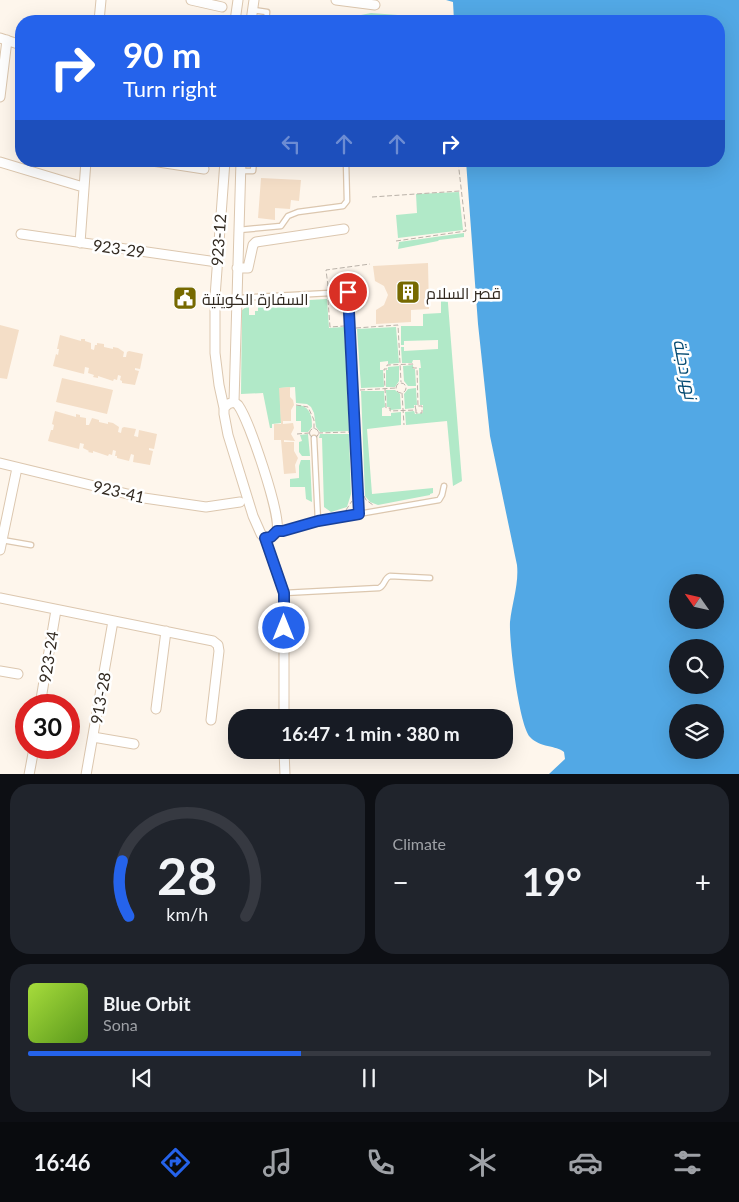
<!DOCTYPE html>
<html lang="en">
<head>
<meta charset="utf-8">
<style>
  :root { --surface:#171b24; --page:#20242c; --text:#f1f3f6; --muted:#9ea1a6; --line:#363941; --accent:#2563eb }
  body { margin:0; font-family:Lato,Cairo,sans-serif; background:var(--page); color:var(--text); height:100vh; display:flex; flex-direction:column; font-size:19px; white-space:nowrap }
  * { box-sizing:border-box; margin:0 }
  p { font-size:16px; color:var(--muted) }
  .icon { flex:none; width:28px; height:28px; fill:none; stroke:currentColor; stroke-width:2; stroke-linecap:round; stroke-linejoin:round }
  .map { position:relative; height:774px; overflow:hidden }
  .details { display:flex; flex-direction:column; gap:10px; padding:10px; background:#0d0f14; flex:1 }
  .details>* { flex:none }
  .hud { position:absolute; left:15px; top:15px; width:710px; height:152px; border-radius:20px; box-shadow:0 5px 20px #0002; background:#2563eb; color:#fff; overflow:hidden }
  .needle { width:32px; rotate:304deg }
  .tools { position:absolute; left:669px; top:574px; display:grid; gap:10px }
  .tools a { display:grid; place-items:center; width:55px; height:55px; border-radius:50%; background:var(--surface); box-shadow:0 5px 20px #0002; font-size:25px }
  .speed { position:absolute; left:15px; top:694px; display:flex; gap:10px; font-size:25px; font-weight:700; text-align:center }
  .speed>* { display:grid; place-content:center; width:65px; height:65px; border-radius:50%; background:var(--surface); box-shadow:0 5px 20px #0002; line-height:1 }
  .speed .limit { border:8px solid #d22; background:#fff; color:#111 }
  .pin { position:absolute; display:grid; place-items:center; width:42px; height:42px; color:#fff; margin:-21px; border:2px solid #fff; border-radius:50%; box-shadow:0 1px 5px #0007 }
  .me { position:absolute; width:55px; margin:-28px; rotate:0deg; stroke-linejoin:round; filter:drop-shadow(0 0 4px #0008) }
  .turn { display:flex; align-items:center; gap:18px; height:105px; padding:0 25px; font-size:22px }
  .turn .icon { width:65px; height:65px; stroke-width:2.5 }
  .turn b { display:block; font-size:35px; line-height:42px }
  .lanes { display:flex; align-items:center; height:48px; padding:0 25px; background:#0003; justify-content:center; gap:25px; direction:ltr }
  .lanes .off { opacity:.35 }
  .big { font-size:38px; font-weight:700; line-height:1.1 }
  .details .tile { flex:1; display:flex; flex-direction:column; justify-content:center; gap:8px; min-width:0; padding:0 18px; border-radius:20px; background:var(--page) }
  .details .dial { align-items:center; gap:0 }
  .dial svg { height:130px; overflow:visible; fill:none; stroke:var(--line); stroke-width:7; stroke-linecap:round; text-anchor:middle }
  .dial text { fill:var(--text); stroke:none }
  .song { display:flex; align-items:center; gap:15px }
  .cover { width:60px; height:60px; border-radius:8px; background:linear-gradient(135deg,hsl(80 70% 55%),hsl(90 70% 35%)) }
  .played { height:5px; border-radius:2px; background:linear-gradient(90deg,var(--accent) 40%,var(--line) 40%) }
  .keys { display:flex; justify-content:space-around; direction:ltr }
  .heat { display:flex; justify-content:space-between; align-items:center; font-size:28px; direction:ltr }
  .details .tiles { flex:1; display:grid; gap:10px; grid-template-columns:1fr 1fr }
  .tile:last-child { grid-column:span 2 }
  .trip { position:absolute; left:228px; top:709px; width:285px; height:50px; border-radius:20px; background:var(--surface); box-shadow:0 5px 20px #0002; font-weight:700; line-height:50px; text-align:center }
  .dock { display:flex; height:80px; justify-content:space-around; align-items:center; background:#090b0e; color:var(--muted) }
  .dock .icon { width:35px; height:35px }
  .dock .on { color:var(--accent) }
  .dock b { font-size:22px; color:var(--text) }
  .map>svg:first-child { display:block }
  .green { fill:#b1e9c8 }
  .water { fill:#52a8e5; fill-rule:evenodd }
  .building { fill:#f4dec7 }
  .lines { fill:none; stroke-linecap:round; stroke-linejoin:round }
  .service-casing { stroke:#dcc7af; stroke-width:7 }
  .minor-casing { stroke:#dcc7af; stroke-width:11 }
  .path { stroke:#bab2a9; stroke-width:1; stroke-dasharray:5 2.5; stroke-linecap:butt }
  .service { stroke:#fff; stroke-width:4.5 }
  .minor { stroke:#fff; stroke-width:9 }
  .route-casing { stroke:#184099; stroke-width:12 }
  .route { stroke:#2563eb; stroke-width:9 }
  .labels { text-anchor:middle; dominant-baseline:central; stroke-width:5; stroke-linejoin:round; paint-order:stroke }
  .street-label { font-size:16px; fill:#322a21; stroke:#fff }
  .poi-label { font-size:16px; fill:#322a21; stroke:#fff; text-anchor:start }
  .water-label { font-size:18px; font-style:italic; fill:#054b73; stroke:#fff }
</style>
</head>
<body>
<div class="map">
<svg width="739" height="775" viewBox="0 0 739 775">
  <rect width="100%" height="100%" fill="#fef6ec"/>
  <path class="green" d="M371,13l54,4v4h-68l4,-6z
    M459,192l4,38 -65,8 -2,-23 21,-2 -1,-19z
    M464,233v4l-25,3 -1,1 -40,8 1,-7z
    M447,291l15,190 -9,5 -6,-65 -41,4 -1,-13 9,-1 1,3 8,-1v-8h-3l-1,-37h2l-1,-8h-7l-1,3h-10l-1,-16h3v4l34,-2v-9l-34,1v4h-3v-19h22v-12l18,-1v-21z
    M327,299l2,29 15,-1 5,104 -29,1 -4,-5 -2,-14 -3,-6 -4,-3 -11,-1 -1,-16 -15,1 1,35 -9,1v4h-2l-7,-35 -22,1 1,-84 7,-5v10h6v-4h3v-8z
    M396,327l3,36 -11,1v-3l-8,1v8h3l1,17 -23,1 -4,-59z
    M413,365v4h2l1,17h-8l-4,-5 -1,-15z
    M399,366v15l-4,6h-9v-17h2v-3z
    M416,388l1,17h-3v3l-9,1 -1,-15 4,-5z
    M386,390h9l5,4 1,15 -11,1v-3h-3z
    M361,391h23l1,16 -3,1v8h9v-3l10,-1v13l-34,4 5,65 61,-6v5l-3,1v1l-52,10 -8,-3 -5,-6z
    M300,405c11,3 12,12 12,22l-4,5h-7v-11h-5v-15z
    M308,434l2,22h-8l-3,-4v-10l3,-1 -2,-6z
    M320,434h29l2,60 -4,13 -16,5 -7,-5 -2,-69h-3z
    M301,460h9l2,42 -6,-3 -1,-12h-15v-8l9,-1v-12z"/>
  <path class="water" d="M446,0h293v774h-190l16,-15 -1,-7c-8,-7 -24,-4 -34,-15 -11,-12 -21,-96 -20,-115 2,-19 9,-38 7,-57l-27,-129 -12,-112 -12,-163h253v-140h-265l-1,-19zM678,582h37v38h-37zM678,648h37v37h-37zM678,712h37v38h-37z"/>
  <path class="building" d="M261,178l40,2 -2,21 -8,-1 -1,9 -15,-1v12l-17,-2z
    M428,263l1,46 -18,1v12l-35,2v-14l8,-5 4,-10 -4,-9 -9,-5 -2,-15z
    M0,325l19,5 -12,49 -7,-1z
    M60,335l21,6v-2h4v2l6,2v6l3,1 1,-5h2v-2l7,1v3l9,2v-2l5,1 6,4 -1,5h3l1,-5 2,-1 14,3 -3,15 -5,-1v2l4,1 -4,14 -13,-2v-2l-2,-1 1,-4 -3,-1 -1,5 -3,-1 -1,2 -15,-5v2l-5,-1 1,-2 -6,-2 1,-5 -4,-1 -1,7 -31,-8 3,-12 2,1 1,-6h-2z
    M62,378l51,12 -6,24 -51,-12z
    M290,387v10l3,3 1,5 -3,5v11h-8v3l10,-1 1,5 -3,6 4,7 -11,-1v2h10v9l4,7 -3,7 1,8 -12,1 -3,-34h-7v-16h7l-2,-36z
    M55,411l21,6v-3l4,1v2l6,1v7h3l3,-7 7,2v2l9,2v-2l5,1 6,4 -1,5 3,1 1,-5 2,-1 12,2 -2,7 4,1 1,-7 18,4 -3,15 -5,-1v2l4,1 -3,14 -17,-3 1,-7 -3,-1 -2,7 -12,-3v-2h-2l1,-5 -3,-1 -1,5 -3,-1 -1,2 -15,-5v2l-5,-1 1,-1 -6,-3 1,-4 -4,-1 -1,6 -31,-8 3,-11h2l1,-5 -2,-1z"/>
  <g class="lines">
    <g class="service-casing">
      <path id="service" d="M253,10l14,2 -1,9
        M240,171h13l1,-10
        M239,230l42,-4 7,-10 10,-4 45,-6 4,-5 -1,-40
        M238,298l110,-6 11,222
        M314,438l4,83
        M277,531h6l35,-10 121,-21 3,-5 2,-9
        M2,540l29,5
        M284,593l95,-5c6,-2 5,-10 11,-12l40,2"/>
    </g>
    <g class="minor-casing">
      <path id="minor" d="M191,0l31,7
        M336,0l39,5
        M99,21l2,-21
        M235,21l3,-21
        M251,21l3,-21
        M0,38l21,7
        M0,97l7,-57
        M152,161l52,8
        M0,162l83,25
        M21,234l196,28
        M80,243l6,-82
        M237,268h11l5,-23 3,-3 88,-13
        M234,402l7,-241
        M224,408l4,-4 6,-2 4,3c11,15 43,109 39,126 -1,4 -6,6 -9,7h-3l-4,-4 -8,-18 -25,-81 -4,-21v-6l-5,-23 -4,-32v-56l10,-136
        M0,463l144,35 62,9 34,-5
        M265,538l19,55v125
        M0,550l17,-82
        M0,598l213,43 5,4 1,6 -8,69
        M0,671l18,3
        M40,705l16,-95
        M156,709l10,-78
        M93,737l41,7
        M284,750l1,25
        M29,775l5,-27
        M86,775l27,-154"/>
    </g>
    <path class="path" d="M426,21h17
      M372,197l88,-6
      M396,241l70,-10 -8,-70
      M328,286l-2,-16 44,-6
      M328,300l2,27 14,-1
      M356,328l42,-3 3,57
      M396 388a5 5 0 1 1 10 0a5 5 0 1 1-10 0Z
      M360,390l36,-2
      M402,393l2,32
      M296,405l12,2 6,13v9
      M416,410l-1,-4h7v7h-6v-3l-26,1v-3h-4l-2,-39h3v-4l26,-1v4h4l1,38
      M309.5 433a4.5 4.5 0 1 1 9 0a4.5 4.5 0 1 1-9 0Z
      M318,433l31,-1
      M297,434l12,-1
      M364,496l2,4 7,5
      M346,510l6,-9"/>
    <use href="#service" class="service"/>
    <use href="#minor" class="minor"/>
  </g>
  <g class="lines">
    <g class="route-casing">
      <path id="route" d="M284,628v-35l-19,-55 6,-1 6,-6h6l35,-10 41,-7 -11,-222"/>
    </g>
    <use href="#route" class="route"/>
  </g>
  <defs>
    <g id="building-square" transform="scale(1.25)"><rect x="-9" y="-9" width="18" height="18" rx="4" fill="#766900" stroke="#fff"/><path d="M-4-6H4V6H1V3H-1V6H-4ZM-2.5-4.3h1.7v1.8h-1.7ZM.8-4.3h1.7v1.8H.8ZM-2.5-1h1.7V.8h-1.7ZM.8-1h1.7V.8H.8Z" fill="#fff"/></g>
    <g id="civic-square" transform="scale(1.25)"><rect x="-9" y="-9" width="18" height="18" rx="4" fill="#766900" stroke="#fff"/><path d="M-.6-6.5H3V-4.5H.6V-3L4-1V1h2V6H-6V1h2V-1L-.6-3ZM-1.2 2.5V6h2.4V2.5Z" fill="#fff"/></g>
  </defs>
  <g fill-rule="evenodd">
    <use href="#building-square" x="408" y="292"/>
    <use href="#civic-square" x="185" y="298"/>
  </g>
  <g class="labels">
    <g class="street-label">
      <text transform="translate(218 240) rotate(-86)">923-12</text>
      <text transform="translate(119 248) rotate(8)">923-29</text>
      <text transform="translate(119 491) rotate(13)">923-41</text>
      <text transform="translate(48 657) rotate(-81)">923-24</text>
      <text transform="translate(100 698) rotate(-80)">913-28</text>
    </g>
    <g class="poi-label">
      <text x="426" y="292">قصر السلام</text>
      <text x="202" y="298">السفارة الكويتية</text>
    </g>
    <g class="water-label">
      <text transform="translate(686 369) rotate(79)">نهر دجلة</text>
    </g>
  </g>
</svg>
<div class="tools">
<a><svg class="needle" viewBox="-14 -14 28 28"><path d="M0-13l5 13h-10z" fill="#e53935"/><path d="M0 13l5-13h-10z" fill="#9ea1a6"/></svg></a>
<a><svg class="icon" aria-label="search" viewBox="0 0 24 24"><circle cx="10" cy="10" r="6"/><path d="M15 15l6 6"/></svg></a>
<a><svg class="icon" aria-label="layers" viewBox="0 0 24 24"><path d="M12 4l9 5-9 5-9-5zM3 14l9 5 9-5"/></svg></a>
</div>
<div class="speed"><div class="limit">30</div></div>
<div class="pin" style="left:348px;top:292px;background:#d93025"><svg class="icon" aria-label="arrive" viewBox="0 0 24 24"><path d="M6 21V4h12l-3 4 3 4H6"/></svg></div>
<svg class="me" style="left:284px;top:628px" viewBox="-20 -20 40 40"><circle r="17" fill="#2563eb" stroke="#fff" stroke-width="3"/><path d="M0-11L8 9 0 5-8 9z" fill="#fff"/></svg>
<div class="trip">16:47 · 1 min · 380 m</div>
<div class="hud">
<div class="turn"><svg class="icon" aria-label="right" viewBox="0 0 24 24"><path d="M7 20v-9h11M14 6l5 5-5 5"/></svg><div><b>90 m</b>Turn right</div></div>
<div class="lanes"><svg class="icon off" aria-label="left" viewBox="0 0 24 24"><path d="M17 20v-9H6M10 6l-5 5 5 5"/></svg><svg class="icon off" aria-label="ahead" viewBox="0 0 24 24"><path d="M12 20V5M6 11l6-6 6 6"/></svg><svg class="icon off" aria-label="ahead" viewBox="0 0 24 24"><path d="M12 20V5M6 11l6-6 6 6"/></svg><svg class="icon" aria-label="right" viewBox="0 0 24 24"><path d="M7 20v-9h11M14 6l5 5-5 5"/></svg></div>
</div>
</div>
<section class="details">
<div class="tiles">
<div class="tile dial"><svg viewBox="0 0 100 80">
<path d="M14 69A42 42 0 1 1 86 69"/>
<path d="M14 69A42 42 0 0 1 10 35" stroke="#2563eb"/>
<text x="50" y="56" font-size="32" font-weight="700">28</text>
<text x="50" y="72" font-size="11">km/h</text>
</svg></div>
<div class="tile"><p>Climate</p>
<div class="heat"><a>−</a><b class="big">19°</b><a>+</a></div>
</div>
<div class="tile">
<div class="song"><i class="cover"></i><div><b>Blue Orbit</b><p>Sona</p></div></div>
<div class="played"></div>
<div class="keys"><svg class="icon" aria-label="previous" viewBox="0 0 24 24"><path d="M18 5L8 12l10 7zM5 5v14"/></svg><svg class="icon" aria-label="pause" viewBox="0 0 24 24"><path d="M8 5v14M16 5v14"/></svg><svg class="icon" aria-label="next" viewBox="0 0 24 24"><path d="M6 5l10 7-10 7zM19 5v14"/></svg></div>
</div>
</div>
</section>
<nav class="dock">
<b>16:46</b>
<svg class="icon on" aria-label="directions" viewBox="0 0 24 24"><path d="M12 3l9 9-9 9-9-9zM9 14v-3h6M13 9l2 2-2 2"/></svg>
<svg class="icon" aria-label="music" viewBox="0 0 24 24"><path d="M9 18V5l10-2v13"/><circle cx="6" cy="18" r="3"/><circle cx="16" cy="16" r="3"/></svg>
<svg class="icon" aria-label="phone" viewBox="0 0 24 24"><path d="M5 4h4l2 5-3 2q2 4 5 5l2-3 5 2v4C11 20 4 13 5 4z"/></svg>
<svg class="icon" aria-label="climate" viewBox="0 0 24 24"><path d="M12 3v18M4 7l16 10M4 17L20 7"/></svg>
<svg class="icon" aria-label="car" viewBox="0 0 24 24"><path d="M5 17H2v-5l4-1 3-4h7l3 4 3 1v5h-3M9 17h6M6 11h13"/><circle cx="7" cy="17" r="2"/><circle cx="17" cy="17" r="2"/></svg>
<svg class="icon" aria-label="filters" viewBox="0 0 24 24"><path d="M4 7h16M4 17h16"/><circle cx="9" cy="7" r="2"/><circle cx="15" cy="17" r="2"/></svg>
</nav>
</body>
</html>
